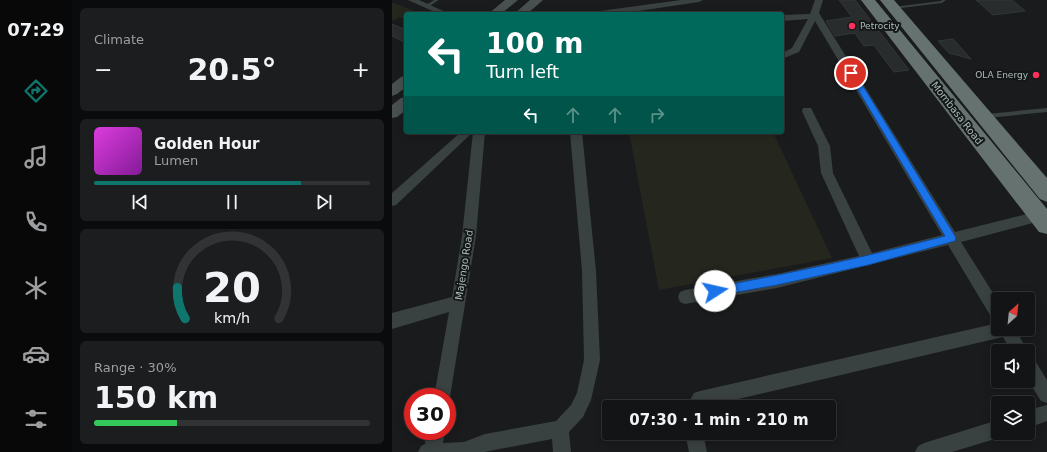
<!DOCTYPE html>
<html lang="en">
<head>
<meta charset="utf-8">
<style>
  :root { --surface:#131415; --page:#1c1d1e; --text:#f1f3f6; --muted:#9d9ea0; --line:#323334; --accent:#0f766e }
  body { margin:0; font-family:"DejaVu Sans",sans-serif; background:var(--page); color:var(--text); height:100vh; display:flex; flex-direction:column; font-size:15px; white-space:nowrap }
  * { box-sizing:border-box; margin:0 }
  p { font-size:13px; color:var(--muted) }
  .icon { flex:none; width:22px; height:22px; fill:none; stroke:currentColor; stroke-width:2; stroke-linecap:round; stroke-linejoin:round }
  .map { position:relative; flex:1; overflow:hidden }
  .panel { display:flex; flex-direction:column; gap:8px; padding:8px; background:#0a0b0c; width:320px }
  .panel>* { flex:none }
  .top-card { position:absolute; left:12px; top:12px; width:380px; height:122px; border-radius:4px; box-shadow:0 2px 10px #0003,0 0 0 1px var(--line); background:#00695c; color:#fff; overflow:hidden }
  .needle { width:26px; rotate:27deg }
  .buttons { position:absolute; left:599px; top:292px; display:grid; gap:8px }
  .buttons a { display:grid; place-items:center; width:44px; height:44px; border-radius:4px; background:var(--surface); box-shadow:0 2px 10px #0003,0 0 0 1px var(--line); font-size:20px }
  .speed { position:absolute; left:12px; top:388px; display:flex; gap:8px; font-size:20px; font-weight:700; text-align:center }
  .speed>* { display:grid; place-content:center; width:52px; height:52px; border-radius:50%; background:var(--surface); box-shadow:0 2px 10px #0003,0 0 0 1px var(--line); line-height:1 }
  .speed .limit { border:6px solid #d22; background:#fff; color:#111 }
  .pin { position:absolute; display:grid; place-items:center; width:34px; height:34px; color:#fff; margin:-17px; border:2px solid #fff; border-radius:50%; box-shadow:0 1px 4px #0007 }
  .me { position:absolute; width:44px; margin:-22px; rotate:80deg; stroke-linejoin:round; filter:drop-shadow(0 0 3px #0008) }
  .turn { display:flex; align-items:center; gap:14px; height:84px; padding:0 16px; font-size:18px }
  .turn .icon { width:52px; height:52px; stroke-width:2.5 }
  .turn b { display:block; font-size:28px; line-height:34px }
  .lanes { display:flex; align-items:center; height:38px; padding:0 16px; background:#0003; justify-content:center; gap:20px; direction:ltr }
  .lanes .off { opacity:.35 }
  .big { font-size:30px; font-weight:600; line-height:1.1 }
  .panel .card { flex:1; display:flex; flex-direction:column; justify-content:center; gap:6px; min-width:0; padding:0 14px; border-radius:6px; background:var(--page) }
  .panel .dial { align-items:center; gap:0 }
  .dial svg { height:104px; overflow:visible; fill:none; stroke:var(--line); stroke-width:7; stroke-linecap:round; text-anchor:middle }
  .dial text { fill:var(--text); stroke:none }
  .song { display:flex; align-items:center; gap:12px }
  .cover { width:48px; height:48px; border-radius:6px; background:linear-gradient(135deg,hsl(300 70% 55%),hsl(290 70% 35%)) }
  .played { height:4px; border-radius:2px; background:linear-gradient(90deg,var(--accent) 75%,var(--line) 75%) }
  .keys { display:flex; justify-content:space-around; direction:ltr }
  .heat { display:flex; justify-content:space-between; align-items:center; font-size:22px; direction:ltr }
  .charge { height:6px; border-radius:3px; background:linear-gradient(90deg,#34c759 30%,var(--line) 0) }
  .trip { position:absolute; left:210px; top:400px; width:234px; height:40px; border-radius:4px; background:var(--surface); box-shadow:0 2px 10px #0003,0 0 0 1px var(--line); font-weight:600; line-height:40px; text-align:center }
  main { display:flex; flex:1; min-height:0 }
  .tabs { display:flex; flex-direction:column; width:72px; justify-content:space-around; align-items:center; background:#080808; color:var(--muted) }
  .tabs .icon { width:28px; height:28px }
  .tabs .current { color:var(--accent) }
  .tabs b { font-size:18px; color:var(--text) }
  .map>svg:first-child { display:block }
  .green { fill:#25271f }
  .building { fill:#292c2d; stroke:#333738 }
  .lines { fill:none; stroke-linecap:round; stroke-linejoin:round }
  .lane { fill:#3a4141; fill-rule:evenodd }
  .street { fill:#3a4141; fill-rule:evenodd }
  .secondary { fill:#485150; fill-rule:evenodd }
  .highway { fill:#657270; fill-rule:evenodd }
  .route { fill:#1a73e8; stroke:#114b97 }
  .poi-dot { fill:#fe2f5b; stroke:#141617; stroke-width:1.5 }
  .labels { text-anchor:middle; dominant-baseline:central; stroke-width:4; stroke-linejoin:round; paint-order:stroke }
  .far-poi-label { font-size:9px; fill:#abbcb9; stroke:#141617; text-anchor:start }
  .street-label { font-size:10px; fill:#abbcb9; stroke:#141617 }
</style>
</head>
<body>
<main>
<nav class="tabs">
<b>07:29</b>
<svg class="icon current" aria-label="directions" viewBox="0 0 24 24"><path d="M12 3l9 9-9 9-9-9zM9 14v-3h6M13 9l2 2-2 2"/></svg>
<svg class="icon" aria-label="music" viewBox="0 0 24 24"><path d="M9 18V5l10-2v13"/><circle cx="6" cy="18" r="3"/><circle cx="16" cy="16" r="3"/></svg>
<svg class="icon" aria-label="phone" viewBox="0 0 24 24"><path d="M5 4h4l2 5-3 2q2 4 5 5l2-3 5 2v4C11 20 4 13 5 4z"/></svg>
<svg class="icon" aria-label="climate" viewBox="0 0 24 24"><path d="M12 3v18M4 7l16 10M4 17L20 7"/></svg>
<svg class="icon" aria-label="car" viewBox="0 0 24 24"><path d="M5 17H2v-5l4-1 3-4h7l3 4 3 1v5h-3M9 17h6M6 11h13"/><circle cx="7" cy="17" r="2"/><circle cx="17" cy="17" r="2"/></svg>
<svg class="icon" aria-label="filters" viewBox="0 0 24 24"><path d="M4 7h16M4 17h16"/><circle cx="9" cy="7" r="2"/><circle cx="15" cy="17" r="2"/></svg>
</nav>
<section class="panel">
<div class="card"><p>Climate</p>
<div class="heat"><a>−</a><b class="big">20.5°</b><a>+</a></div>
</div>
<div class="card">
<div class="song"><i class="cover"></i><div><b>Golden Hour</b><p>Lumen</p></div></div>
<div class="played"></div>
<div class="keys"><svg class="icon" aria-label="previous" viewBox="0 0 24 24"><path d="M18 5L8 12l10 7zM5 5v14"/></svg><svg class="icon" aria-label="pause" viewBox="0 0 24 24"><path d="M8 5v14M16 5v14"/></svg><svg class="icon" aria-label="next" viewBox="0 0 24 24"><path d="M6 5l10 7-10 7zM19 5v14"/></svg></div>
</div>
<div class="card dial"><svg viewBox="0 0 100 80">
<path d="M14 69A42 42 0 1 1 86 69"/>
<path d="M14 69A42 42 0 0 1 8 45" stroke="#0f766e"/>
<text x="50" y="56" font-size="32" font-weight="700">20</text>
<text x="50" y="72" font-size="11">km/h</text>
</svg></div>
<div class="card"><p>Range · 30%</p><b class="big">150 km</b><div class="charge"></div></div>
</section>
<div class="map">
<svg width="655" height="452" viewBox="0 0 655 452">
  <rect width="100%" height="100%" fill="#191b1c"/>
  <path class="green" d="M0,2l30,12h-16v6l-6,-3 -8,4z
    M237,132h144l59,126 -173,32z"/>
  <path class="building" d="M447,0h16l54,70 -15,2 -20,-27 -10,1 -9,-13 -20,3 -9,-15 26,-4z
    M584,0h36l13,11 -32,4z
    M0,24l14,6v13l-14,-7z
    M561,39l18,20 -22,-6 -11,-12z"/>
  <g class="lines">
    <path class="lane" d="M42,0h5l-11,7h-2v-2z
      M550,0h4l-4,3 -49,6 -2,-1 2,-1 48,-6z
      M655,108v4l-60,6 -2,-2 2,-2z"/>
    <path class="street" d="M16,0h11l31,14h-11z
      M289,0h22l-4,2 -81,12h-22l4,-3z
      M423,0h8l-4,13 136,219 84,-21 5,1 1,4 -1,4 -83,22 37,59v21l-5,-2 -45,-75 -171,43 -92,16 -5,-2 -2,-5 2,-5 5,-2 92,-16 82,-18 -38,-83 -3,-27 -16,-35 1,-3h8l19,38 3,27 39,80 70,-18 -127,-214 -16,31 -17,7v-6l10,-5 16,-29 -26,2v-6l28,-1z
      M69,132h24l-9,104 -26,161 -3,6v-6h-13l15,-85 -57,17v-16l60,-16 10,-61 11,-104 -77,73 -4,1v-13z
      M178,132h12l14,139 4,89 -9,40 -8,17 -14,15 2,20h-18l-1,-13 -68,13h-66l3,-6 4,-2 2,-13h18l-2,12 21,-1 21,-8 71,-13 15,-16 6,-12 7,-33 -2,-89z
      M606,323v6h17l13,22h-17l-8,-14 -299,70h-18l8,-14 6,-2z
      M636,357l6,2 13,21v23l-6,-2 -13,-21z
      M655,405v16l-19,7v-18z
      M606,420v13h7l-1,2 -6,3 -46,14h-37l3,-6 6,-3z
      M293,433h18l4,19h-18z"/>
    <path class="secondary" d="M113,0h13l-17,14h-13z
      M138,0h13l-16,14h-13z
      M14,75v12l-9,7 -5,2v-12l9,-7z
      M14,97v13l-9,7 -5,1v-13l9,-7z"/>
    <path class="highway" d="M469,0h14l172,209v25l-8,-2z
      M488,0h14l153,178v24l-7,-3z"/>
  </g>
  <path class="route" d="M459,70l4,3 100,163 1,2 -1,3 -87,24 -91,20 -62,11 -3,-1 -2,-4 2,-3 3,-1c78,-14 154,-31 230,-51l-97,-163z"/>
  <g class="poi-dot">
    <circle cx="460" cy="26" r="4"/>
    <circle cx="644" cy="75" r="4"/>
  </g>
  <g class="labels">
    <g class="far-poi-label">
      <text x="468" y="26">Petrocity</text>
      <text x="636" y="75" text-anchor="end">OLA Energy</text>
    </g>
    <g class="street-label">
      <text transform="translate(565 113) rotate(52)">Mombasa Road</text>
      <text transform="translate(72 265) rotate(-81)">Majengo Road</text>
    </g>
  </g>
</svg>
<div class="buttons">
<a><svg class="needle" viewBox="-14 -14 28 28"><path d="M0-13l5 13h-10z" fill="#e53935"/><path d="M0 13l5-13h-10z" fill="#9d9ea0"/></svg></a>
<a><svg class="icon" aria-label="sound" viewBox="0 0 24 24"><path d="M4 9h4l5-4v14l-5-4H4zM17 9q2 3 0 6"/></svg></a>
<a><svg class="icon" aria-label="layers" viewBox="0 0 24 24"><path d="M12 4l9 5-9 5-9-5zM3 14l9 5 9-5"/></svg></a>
</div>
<div class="speed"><div class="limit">30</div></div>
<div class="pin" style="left:459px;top:73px;background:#d93025"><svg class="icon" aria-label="arrive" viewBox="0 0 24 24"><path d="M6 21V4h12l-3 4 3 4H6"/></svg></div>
<svg class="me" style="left:323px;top:291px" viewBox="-20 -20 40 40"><circle r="19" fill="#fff"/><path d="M0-13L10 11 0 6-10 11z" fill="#1a73e8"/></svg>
<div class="trip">07:30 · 1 min · 210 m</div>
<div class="top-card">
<div class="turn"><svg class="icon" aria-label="left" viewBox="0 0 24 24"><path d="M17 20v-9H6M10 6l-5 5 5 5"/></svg><div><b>100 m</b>Turn left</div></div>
<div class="lanes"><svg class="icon" aria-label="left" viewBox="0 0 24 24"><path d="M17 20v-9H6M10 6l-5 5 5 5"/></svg><svg class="icon off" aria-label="ahead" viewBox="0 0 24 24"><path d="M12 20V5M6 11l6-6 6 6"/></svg><svg class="icon off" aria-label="ahead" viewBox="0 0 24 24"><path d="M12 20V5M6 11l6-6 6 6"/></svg><svg class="icon off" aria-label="right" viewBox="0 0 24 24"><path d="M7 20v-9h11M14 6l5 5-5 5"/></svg></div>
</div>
</div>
</main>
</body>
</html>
